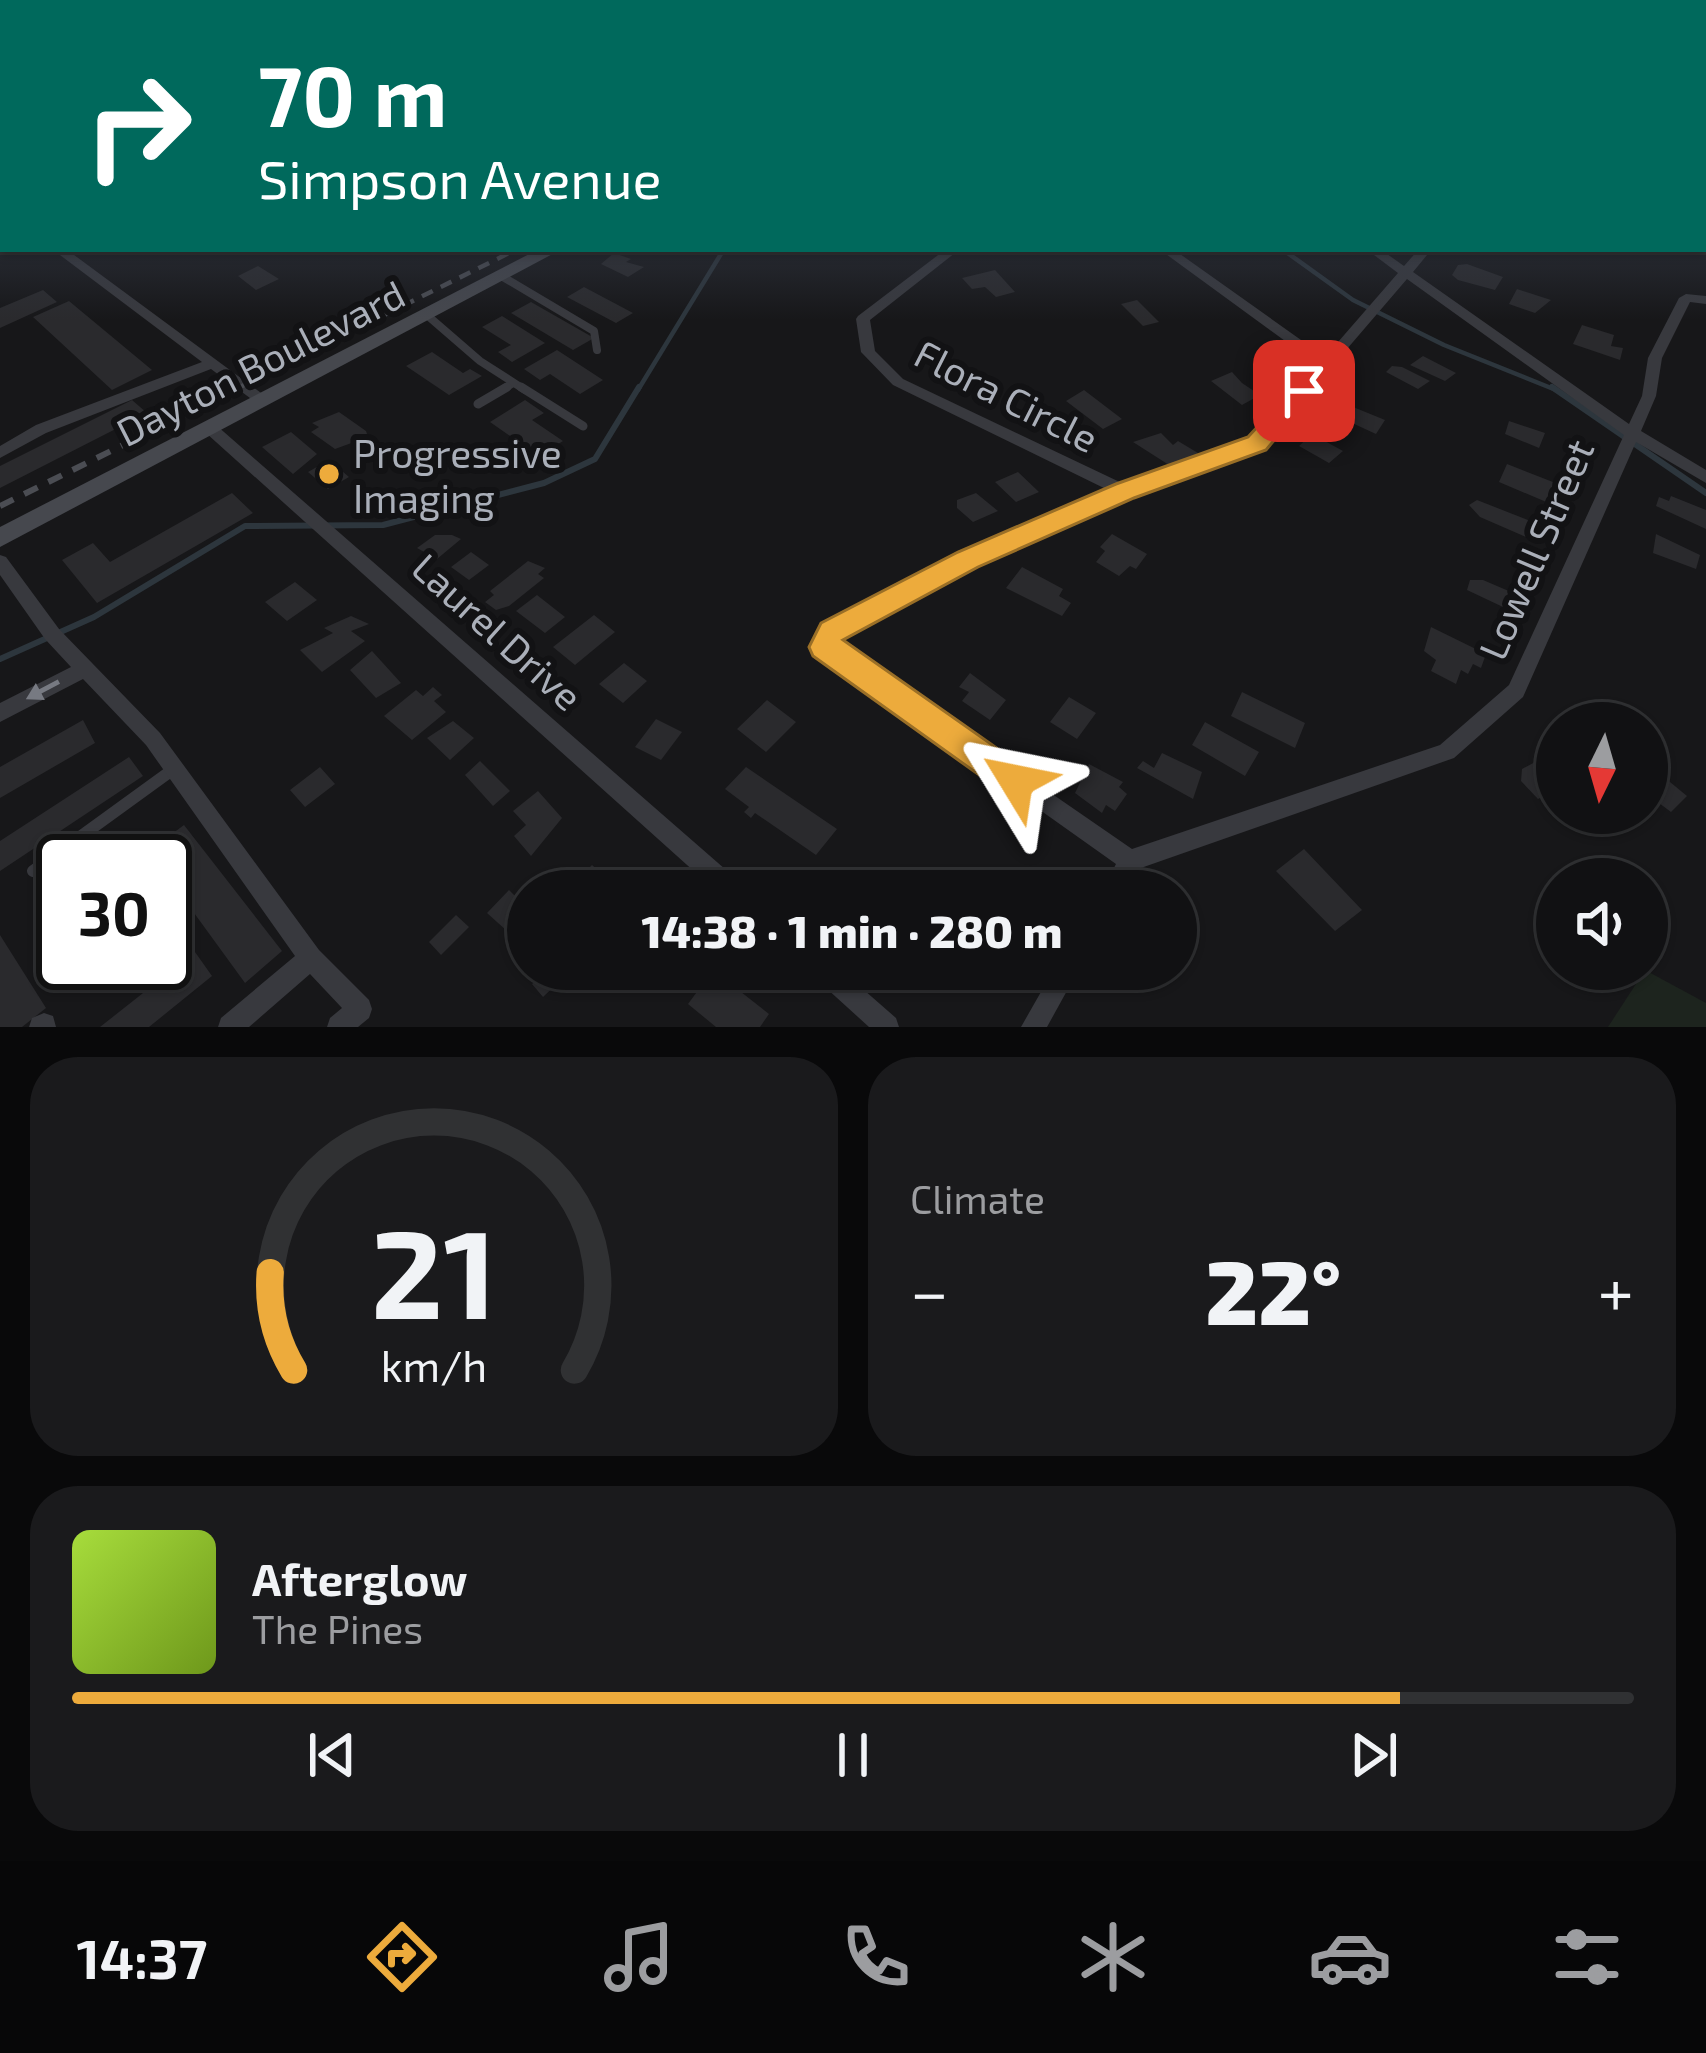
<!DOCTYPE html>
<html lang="en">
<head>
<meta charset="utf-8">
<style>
  :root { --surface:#111113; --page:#1a1a1c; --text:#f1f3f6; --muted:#9c9da0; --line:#303133; --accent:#edab3c }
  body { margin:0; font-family:"Exo 2",sans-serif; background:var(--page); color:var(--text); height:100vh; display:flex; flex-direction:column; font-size:45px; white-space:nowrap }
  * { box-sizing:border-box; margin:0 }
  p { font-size:39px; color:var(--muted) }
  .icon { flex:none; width:66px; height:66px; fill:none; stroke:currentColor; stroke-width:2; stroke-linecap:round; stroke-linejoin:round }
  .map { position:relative; height:1027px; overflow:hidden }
  .panel { display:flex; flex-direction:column; gap:30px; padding:30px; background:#09090a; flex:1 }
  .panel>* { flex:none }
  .guide { position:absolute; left:0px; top:0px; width:1707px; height:252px; box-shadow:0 3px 9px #0004,0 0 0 3px var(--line); background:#00695c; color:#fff; overflow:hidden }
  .needle { width:78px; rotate:185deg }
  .controls { position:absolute; left:1536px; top:702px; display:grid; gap:24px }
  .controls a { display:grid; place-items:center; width:132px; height:132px; border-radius:50%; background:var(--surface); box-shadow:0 3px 9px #0004,0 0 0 3px var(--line); font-size:60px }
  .speed { position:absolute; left:36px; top:834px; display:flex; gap:24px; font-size:60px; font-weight:700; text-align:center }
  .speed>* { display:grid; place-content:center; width:156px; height:156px; border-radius:50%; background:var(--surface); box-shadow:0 3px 9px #0004,0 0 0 3px var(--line); line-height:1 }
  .speed .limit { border:6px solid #111; border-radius:18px; background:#fff; color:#111 }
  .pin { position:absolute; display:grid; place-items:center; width:102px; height:102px; color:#fff; margin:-51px; border-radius:24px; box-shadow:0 6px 18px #0006 }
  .me { position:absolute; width:132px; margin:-66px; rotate:305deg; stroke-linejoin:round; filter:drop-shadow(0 0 9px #0008) }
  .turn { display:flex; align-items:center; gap:42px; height:252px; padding:0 60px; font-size:54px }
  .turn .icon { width:156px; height:156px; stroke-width:2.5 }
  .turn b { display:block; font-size:84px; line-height:102px }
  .big { font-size:90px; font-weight:800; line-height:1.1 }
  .panel .tile { flex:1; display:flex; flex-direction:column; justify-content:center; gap:18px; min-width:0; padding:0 42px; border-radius:48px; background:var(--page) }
  .panel .dial { align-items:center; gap:0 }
  .dial svg { height:312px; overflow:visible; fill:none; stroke:var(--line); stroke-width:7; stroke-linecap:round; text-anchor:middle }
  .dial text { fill:var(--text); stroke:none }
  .song { display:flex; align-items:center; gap:36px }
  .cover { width:144px; height:144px; border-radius:18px; background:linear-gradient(135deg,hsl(80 70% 55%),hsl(80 70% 35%)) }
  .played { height:12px; border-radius:6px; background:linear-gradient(90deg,var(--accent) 85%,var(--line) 85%) }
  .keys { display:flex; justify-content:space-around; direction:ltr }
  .heat { display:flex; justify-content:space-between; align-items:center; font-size:66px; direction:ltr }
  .panel .tiles { flex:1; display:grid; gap:30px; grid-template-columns:1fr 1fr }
  .tile:last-child { grid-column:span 2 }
  .trip { position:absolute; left:507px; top:870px; width:690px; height:120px; border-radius:60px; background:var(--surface); box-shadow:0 3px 9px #0004,0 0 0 3px var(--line); font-weight:800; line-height:120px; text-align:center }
  .menu { display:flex; height:192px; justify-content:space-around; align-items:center; background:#070708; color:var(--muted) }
  .menu .icon { width:84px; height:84px }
  .menu .selected { color:var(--accent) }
  .menu b { font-size:54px; color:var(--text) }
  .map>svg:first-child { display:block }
  .green { fill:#1d241e }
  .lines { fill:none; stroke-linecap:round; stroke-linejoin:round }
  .stream-far1 { stroke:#2d363d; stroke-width:4.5 }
  .stream { stroke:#2d363d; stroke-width:6 }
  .building { fill:#2a2a2d }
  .service-far2 { stroke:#38393e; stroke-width:8 }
  .service-far1 { stroke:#38393e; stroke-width:9 }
  .service { stroke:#38393e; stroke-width:12 }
  .minor { fill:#38393e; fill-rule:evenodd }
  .secondary { fill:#46484e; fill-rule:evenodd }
  .rail-far1 { stroke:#4b4d53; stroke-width:4.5; stroke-dasharray:12 9; stroke-linecap:butt }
  .rail { stroke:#4b4d53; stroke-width:6; stroke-dasharray:15 12; stroke-linecap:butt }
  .oneway { fill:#777a82 }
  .route { fill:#edab3c; stroke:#9a6f27; stroke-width:3 }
  .poi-dot { fill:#edab3c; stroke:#121214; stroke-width:4.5 }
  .labels { text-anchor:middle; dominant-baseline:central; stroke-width:12; stroke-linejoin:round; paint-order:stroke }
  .street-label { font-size:39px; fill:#aaafb9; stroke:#121214 }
  .poi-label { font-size:39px; fill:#aaafb9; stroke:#121214; text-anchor:start }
</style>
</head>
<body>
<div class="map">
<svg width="1706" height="1027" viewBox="0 0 1706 1027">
  <rect width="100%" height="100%" fill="#171719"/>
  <path class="green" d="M1645,970l61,33v24h-98z"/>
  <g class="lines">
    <path class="stream-far1" d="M1282,249l71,51 91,45 112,45
      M638,390l86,-141"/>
    <path class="stream" d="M1552,387l154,106
      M0,659l94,-42 151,-91 138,-1 161,-42 51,-24 44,-72"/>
  </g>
  <path class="building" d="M614,253l17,6 -5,3 18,5 -16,10 -27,-13z
    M1467,264l36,13 -8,13 -37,-10 -6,-5 6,-10z
    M258,266l21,13 -23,11 -18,-14z
    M995,270l20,22 -19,5 -11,-10 -13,2 -10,-11z
    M584,287l49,26 -17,10 -49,-26z
    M1517,289l34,11 -16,13 -26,-9z
    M43,290l14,12 -57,26v-20z
    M1137,300l22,22 -16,4 -22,-22z
    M69,301l83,69 -40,20 -79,-73z
    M531,302l63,36 -21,12 -62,-37z
    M502,316l43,27 -33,19 -14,-10 13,-7 -29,-18z
    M1582,325l32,10 -3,11 12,2 -3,12 -47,-16z
    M557,350l46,30 -23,14 -30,-20 -10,6 -16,-11z
    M432,352l31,21 7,-4 12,7 -33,19 -43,-29z
    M1423,356l33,17 -11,8 -35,-16z
    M1392,366l10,1 28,14 -12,8 -32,-17z
    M1232,372l10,11 18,12 -18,10 -31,-24z
    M1084,390l38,29 -19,10 -37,-28z
    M132,400l15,13 -147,75v-22z
    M525,400l19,13 -12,7 31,21 -24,15 -49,-34z
    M1336,400l49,20 -9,14 -37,-17 3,-6 -10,-4z
    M339,412l27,19 2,6 -33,12 -24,-17 8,-5 -7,-4z
    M1509,421l36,12 -6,15 -34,-14z
    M291,432l26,22 -24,20 -31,-27z
    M1161,433l12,12 5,-4 20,12 -15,11 -14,1 -36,-23z
    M1312,434l31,17 -14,12 -30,-17z
    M329,460l20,17 -21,12 -20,-17z
    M1507,464l51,20 -7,20 -52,-22z
    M1018,472l21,20 -23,10 -21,-20z
    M232,493l21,20 -156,90 -35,-43 31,-17 17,19z
    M976,493l22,18 -25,11 -16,-14v-8z
    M1671,496l35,14v19l-50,-23 3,-9 10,4z
    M1477,500l61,24 -5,16 -53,-23 -11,-12z
    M1112,534l35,20 -11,15 -6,-3 -11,10 -23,-14 9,-11 -5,-4z
    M1656,534l44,21 -4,14 -43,-16z
    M435,535h17l9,4 -24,20 -20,-11z
    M471,552l18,13 -20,15 -18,-13z
    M528,561l17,7 -7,6 6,4 -35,28 -13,4 -11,-8 9,-7 -4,-4z
    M1022,567l41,22 -4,7 12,7 -9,13 -56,-28z
    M1470,580h13l42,18 -5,17 -53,-25z
    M295,582l22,18 -30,21 -22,-19z
    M537,595l28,22 -20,16 -29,-22z
    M594,615l21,17 -40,33 -22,-18z
    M351,616l18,8 -18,7 14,10 -43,31 -22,-22 33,-17 -9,-5z
    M1431,627l55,27 -5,14 -8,-4 -5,10 -7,-4 -5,14 -25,-13 5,-11 -12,-9z
    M372,651l29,32 -25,15 -26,-28z
    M624,663l23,18 -24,22 -24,-19z
    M970,673l36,27 -16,20 -28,-19 7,-9 -10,-5z
    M433,687l9,8 -8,6 12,11 -34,28 -28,-24 32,-26 7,6z
    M1242,692l63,31 -10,25 -64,-32z
    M1069,697l27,16 -19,26 -27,-17z
    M767,700l29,22 -30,30 -29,-23z
    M656,719l26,13 -21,28 -26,-13z
    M83,720l12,23 -95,55v-31z
    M453,721l21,17 -24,22 -23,-22z
    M1205,722l54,30 -14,24 -53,-31z
    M1162,753l40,19 -9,27 -56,-31 6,-7 11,7z
    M1647,756l6,12 34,28 -16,16 -24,-18z
    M129,757l14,19 -143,95v-30z
    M480,761l30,30 -17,15 -28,-31z
    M1537,761l20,16v23l-8,-6 -11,5 -17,-18 1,-12z
    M1089,764l34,18 -4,5 8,7 -12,17 -9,-6 -4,8 -27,-20z
    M320,767l15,17 -30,23 -15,-17z
    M746,767l91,62 -21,26 -61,-42 -4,5 -7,-6 5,-5 -24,-18z
    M538,791l24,27 -31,38 -17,-20 12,-11 -13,-14z
    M184,825l98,126 -37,32 -80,-110v-12h-9l-7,-10z
    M1304,849l58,61 -27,21 -59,-60z
    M592,865l30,26h-56z
    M63,880v32l-4,3 -16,-20z
    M509,890l19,19 -21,22 -20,-18z
    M456,915l13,12 -28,28 -12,-13z
    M0,935l46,73 -24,19h-22z
    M195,952l17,24 -63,51h-49z
    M548,969h52l-15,17 -16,-14 -26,25 -11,-13z
    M925,969h45l-17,24z
    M713,970l56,44 -9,13h-44l-28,-23z"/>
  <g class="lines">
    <path class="service-far2" d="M503,277l91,54 3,19
      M428,316l52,45 45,29
      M502,390l11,-7"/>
    <path class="service-far1" d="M521,387l62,39
      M478,404l29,-17"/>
    <path class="service" d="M33,871l142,-103"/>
    <path class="minor" d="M0,194h3v8h-3z
      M1704,206h2v6h-2z
      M52,249h14l202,149 2,3 -2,3h-10l-47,-35 -165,64 -46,25v-12l36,-21 166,-63z
      M946,249h14l-90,71 5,31 28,28 223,106 126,-45 66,-75 -159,-116h14l152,108 73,-84 -32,-24h14l24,17 15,-17h13l-19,23 216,152 13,-28 6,-38 31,-60 7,-4 20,2v8l-16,-2 -28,56 -6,38 -15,35 65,39v13l-70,-41 -113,255 -69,61 -316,111 -13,22h-23l14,-27 -299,-212 -2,-5 10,-20 98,-55 187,-81 -217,-106 -32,-33 -5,-33 2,-3zM1407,279l217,156 -115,250 -69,60 -308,104 -297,-205 4,-7 96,-55 196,-87 131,-47z
      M211,424l5,1 525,458 3,8h-28l-510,-458 -3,-4 3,-4z
      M0,555l6,2 53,72 101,104 159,217 50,50 3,9 -3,9 -11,9h-31l3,-9 12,-10 -32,-34 -61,53h-31l3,-9 74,-62 -149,-211 -63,-66 -83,43v-19l71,-36 -26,-28 -45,-64z
      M810,969h30l56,49 3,9h-30l-55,-50z
      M1054,969h25l-32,58h-26z
      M44,1013l9,3 3,11h-27l3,-9z"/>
    <path class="secondary" d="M539,249h23l-562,298v-20z"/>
    <path class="rail-far1" d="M234,390l283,-141"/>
    <path class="rail" d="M0,506l240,-119"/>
  </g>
  <defs><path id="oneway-solid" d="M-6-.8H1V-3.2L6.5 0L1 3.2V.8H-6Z" transform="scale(3)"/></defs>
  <use class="oneway" href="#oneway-solid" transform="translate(43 690) rotate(152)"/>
  <linearGradient id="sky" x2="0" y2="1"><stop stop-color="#0d0d0e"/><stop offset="0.55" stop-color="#363c49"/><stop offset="1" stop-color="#363c49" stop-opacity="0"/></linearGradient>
  <rect width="1706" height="320" fill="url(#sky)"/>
  <path class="route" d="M1304,383l12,8 -50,59 -132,48 -156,69 -135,73 185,130 5,11 -5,11 -12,5 -13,-5 -190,-136 -4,-9 12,-24 137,-71 158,-68 132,-47 47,-51z"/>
  <circle class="poi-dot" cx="329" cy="474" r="12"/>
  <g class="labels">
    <g class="street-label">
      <text transform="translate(260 362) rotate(-27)">Dayton Boulevard</text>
      <text transform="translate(1007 395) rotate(27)">Flora Circle</text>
      <text transform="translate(1535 549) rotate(-67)">Lowell Street</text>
      <text transform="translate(498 631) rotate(42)">Laurel Drive</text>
    </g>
    <g class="poi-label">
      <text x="353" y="452">Progressive<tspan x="353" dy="45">Imaging</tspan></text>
    </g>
  </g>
</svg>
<div class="controls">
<a><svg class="needle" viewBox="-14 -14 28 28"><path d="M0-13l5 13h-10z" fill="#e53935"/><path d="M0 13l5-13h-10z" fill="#9c9da0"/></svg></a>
<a><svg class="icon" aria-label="sound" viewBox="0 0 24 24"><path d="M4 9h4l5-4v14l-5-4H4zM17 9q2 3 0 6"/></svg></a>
</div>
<div class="speed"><div class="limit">30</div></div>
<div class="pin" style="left:1304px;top:391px;background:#d93025"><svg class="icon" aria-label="arrive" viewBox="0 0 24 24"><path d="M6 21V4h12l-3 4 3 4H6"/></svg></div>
<svg class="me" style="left:1016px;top:781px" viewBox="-20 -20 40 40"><path d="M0-17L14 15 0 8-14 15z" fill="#edab3c" stroke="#fff" stroke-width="4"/></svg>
<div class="trip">14:38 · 1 min · 280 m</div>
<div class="guide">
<div class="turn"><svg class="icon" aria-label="right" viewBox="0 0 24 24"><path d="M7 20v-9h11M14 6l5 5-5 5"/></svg><div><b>70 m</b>Simpson Avenue</div></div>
</div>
</div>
<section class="panel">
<div class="tiles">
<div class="tile dial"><svg viewBox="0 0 100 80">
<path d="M14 69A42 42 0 1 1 86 69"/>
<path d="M14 69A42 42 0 0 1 8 44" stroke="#edab3c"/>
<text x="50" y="56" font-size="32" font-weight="700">21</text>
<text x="50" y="72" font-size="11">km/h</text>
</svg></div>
<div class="tile"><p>Climate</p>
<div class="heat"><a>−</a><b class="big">22°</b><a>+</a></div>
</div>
<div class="tile">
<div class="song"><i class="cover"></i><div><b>Afterglow</b><p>The Pines</p></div></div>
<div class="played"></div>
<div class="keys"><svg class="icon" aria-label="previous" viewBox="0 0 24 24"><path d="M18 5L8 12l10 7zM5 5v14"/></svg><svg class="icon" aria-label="pause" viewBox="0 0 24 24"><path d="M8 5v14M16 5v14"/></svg><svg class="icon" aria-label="next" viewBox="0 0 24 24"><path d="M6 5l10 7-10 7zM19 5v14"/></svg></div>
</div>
</div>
</section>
<nav class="menu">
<b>14:37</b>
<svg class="icon selected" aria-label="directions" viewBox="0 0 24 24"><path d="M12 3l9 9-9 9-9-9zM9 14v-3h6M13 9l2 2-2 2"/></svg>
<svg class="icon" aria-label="music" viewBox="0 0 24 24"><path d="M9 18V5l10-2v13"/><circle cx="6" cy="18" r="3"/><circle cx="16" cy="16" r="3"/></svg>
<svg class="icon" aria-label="phone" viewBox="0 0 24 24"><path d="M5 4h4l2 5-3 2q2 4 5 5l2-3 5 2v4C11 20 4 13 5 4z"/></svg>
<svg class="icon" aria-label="climate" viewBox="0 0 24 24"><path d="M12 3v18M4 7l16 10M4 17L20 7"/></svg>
<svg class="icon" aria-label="car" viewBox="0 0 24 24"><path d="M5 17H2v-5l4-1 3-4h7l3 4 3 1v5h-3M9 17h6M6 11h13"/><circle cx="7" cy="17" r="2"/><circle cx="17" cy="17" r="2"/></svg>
<svg class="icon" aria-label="filters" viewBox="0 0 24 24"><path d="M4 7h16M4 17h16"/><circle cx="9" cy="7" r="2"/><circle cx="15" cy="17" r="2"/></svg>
</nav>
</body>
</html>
